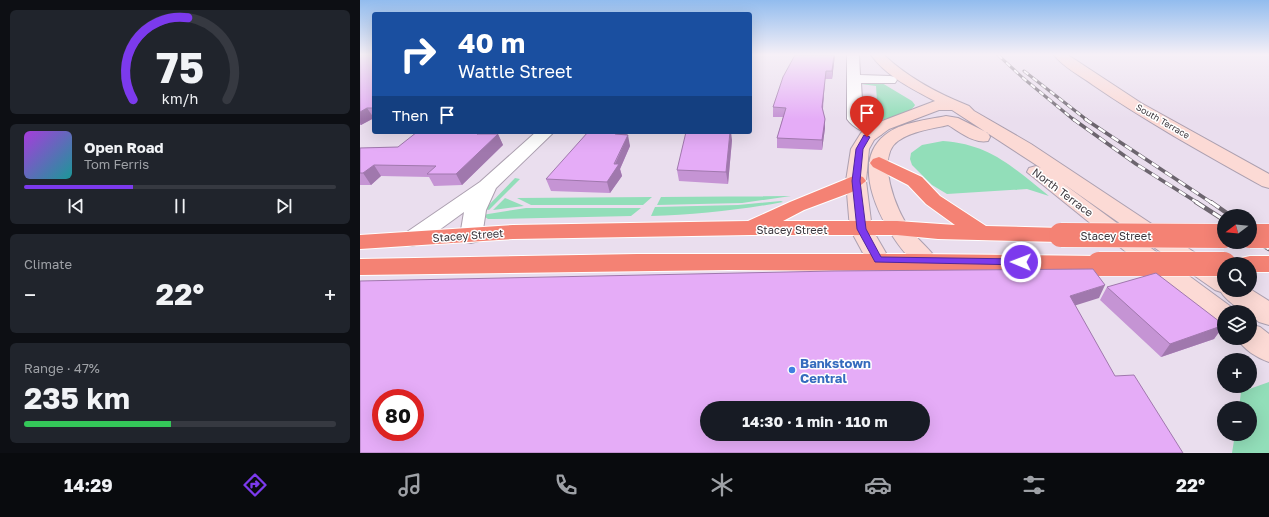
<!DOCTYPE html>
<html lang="en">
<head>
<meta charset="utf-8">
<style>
  :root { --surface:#171b24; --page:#20242c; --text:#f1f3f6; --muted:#9ea1a6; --line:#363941; --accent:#7c3aed }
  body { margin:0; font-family:"Golos Text",sans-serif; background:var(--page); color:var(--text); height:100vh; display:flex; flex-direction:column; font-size:15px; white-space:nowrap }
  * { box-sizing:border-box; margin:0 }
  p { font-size:13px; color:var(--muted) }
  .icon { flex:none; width:22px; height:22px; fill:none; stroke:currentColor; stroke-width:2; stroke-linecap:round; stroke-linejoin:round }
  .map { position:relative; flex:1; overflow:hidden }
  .panel { display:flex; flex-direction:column; gap:10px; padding:10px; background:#0d0f14; width:360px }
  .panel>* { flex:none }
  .hud { position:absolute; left:12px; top:12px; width:380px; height:122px; border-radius:4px; box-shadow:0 4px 16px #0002; background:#1a4fa0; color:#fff; overflow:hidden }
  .needle { width:26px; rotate:254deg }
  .fabs { position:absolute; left:857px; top:209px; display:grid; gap:8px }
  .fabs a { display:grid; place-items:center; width:40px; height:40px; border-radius:50%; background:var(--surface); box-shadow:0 4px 16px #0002; font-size:20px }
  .speed { position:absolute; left:12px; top:389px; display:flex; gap:8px; font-size:20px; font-weight:700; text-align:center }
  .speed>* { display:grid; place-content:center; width:52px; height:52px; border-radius:50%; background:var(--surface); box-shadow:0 4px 16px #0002; line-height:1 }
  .speed .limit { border:6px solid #d22; background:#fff; color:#111 }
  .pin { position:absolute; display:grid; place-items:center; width:34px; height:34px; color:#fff; margin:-41px -17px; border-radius:50% 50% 50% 0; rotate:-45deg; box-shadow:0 0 4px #0007 }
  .pin .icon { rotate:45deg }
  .me { position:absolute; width:44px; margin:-22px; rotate:271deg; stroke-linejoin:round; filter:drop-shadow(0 0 3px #0008) }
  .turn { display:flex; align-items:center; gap:14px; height:84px; padding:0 20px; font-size:18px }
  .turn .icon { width:52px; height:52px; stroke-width:2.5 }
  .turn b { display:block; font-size:28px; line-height:34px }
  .then { display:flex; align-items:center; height:38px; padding:0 20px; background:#0003; gap:8px; font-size:15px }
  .big { font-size:30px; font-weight:700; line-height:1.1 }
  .panel .widget { flex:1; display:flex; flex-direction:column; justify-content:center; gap:6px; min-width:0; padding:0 14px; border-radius:6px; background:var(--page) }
  .panel .dial { align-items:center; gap:0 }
  .dial svg { height:104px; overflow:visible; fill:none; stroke:var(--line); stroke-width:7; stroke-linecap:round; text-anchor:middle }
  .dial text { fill:var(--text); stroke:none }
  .song { display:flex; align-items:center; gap:12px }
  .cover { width:48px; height:48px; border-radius:6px; background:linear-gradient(135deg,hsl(280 70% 55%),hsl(180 70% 35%)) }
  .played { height:4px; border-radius:2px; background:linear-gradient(90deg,var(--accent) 35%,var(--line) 35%) }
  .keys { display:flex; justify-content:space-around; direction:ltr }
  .heat { display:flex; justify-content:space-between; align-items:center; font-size:22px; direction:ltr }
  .charge { height:6px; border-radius:3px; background:linear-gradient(90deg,#34c759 47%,var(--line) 0) }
  .trip { position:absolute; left:340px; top:401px; width:230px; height:40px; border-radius:20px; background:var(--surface); box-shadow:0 4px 16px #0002; font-weight:700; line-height:40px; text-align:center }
  .tabs { display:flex; height:64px; justify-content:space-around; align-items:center; background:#090b0e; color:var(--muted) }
  .tabs .icon { width:28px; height:28px }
  .tabs .current { color:var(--accent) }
  .tabs b { font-size:18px; color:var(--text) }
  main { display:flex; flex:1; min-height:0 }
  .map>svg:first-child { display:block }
  .green { fill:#92deb9 }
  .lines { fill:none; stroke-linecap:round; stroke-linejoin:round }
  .street-casing { stroke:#aca0b0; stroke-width:2 }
  .secondary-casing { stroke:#aca0b0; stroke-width:2 }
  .highway-casing { stroke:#fff; stroke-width:2 }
  .street { fill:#fff; fill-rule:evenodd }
  .secondary { fill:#fcdad5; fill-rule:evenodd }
  .highway { fill:#f48274; fill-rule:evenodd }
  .rail-far2-casing { stroke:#6c656e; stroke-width:3 }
  .rail-far1-casing { stroke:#6c656e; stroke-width:3.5 }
  .rail-casing { stroke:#6c656e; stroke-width:4.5 }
  .rail-far2 { stroke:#fff; stroke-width:2; stroke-dasharray:5.5; stroke-linecap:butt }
  .rail-far1 { stroke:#fff; stroke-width:2.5; stroke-dasharray:8; stroke-linecap:butt }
  .rail { stroke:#fff; stroke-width:3; stroke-dasharray:10; stroke-linecap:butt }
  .highway-bridge-casing { stroke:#fff; stroke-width:25; stroke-linecap:butt }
  .highway-bridge { stroke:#f48274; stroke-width:24 }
  .wall { fill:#c594d4 }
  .shaded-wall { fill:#a078ad }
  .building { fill:#e5acf7; stroke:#a078ad; fill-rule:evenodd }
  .route { fill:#7c3aed; stroke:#51269a }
  .shop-dot { fill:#3f7fe0; stroke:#fff; stroke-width:1.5 }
  .labels { text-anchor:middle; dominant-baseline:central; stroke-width:3; stroke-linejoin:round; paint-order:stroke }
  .far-street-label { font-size:9px; fill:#3d383e; stroke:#fff }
  .street-label { font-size:11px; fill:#3d383e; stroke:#fff }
  .near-shop-label { font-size:13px; font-weight:bold; fill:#366cbe; stroke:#fff; text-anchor:start }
</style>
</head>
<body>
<main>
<section class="panel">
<div class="widget dial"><svg viewBox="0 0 100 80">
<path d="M14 69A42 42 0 1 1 86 69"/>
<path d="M14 69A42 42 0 0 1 56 6" stroke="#7c3aed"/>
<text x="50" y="56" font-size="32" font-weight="700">75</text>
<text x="50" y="72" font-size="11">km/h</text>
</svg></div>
<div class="widget">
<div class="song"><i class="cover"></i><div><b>Open Road</b><p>Tom Ferris</p></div></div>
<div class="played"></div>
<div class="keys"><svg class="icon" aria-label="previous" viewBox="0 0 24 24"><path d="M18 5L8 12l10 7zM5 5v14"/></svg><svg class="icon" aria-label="pause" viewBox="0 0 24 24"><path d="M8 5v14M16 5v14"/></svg><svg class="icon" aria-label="next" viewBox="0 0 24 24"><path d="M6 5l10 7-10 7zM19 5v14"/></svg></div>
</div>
<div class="widget"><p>Climate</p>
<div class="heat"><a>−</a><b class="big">22°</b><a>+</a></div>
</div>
<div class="widget"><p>Range · 47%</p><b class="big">235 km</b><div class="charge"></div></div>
</section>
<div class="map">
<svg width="909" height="453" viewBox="0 0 909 453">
  <rect width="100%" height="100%" fill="#eadeee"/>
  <path class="green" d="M502,83h20l30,18 3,4c-6,11 -40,18 -52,14l-1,-3h16l-2,-30 -15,-2z
    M583,141c47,3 71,27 106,55l-22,-7 -80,5 -15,-9 -20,-20 -2,-6 1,-6 11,-8z
    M155,178l5,1 -31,31 -4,-1z
    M431,196l-49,7 -85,2 4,-8z
    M292,197l-9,8h-112l-14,-7z
    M145,198l19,8 -31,4z
    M421,201l2,1c-43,8 -88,13 -132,14l4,-9 83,-2z
    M166,208h115l-10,8 -138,3h-5l-6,-4z
    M909,382v71h-37l3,-19h15v-26h-11l2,-16z"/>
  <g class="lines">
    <g class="street-casing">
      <path id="street" d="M487,55h12l1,20 30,1 5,1 2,3 -2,3h-34l2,34 18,10 2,4 -2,4c-11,2 -28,-7 -34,-16z
        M176,132h18l-58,56 -10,22 -4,26 -3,5 -8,2 -8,-2 -3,-5 4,-24 -44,32 -8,2 -8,-2 -3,-5 3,-5 76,-52z"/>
    </g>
    <g class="secondary-casing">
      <path id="secondary" d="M511,55h13c24,23 55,39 85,51l5,5 57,33 193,128v18l26,-1 19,12v24l-10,-3 -9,-7v-3c-9,0 -24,-12 -29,-20l-6,-2 -154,-108 173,127 1,3h-11v14l-10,-3 -187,-151 2,-4 7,-2 5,2 -89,-58h-13l-50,19 -15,11 -5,9 -3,32 6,48 18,31 -4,6 -8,2 -8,-2 -20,-37 -4,-48 5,-32 10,-16 16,-10 58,-22c-23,-12 -49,-25 -64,-46z
        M694,55h14l73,48 128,71v14l-7,-2c-57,-32 -115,-64 -169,-101 -12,-9 -30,-18 -39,-30z
        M586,116l12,2 30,15 2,4 -2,4c-14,3 -28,-9 -40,-16 -16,4 -36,6 -50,16 -23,16 -2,70 12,88 8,11 20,20 28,32l-4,6c-5,1 -12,3 -17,-1 -4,-3 -7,-8 -10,-11 -24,-27 -59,-91 -22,-120 16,-13 42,-15 61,-19z
        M890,324l10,3 9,7v28c-12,-4 -26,-13 -32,-24h13z"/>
    </g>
    <g class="highway-casing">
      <path id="highway" d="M519,157l43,20 18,19 46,30 75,2 8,2 3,5 -3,5 -8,2 -123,-3 -41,-4h-146l-238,4 -153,10v-14l153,-10 235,-4 42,-19 66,-27 7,2 3,4 -14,11 -48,18 -21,11h114l58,4 -29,-21 -18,-19 -35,-18 -3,-4 3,-4z
        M277,254h277l185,2 9,2 3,6 -3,6 -9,2 -370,-2 -369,5v-16z
        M890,256h19v16h-19v-8h-12l3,-6z"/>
    </g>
    <use href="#street" class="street"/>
    <use href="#secondary" class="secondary"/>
    <use href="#highway" class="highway"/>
    <g class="rail-far2-casing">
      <path id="rail-far2" d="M638,55l25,23 51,42
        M664,71l63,49"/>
    </g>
    <g class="rail-far1-casing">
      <path id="rail-far1" d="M713,119l63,45 62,39
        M725,119l127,84"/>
    </g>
    <g class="rail-casing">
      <path id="rail" d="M836,202l28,18
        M851,202l20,14
        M890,228l19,12
        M890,237l19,12"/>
    </g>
    <use href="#rail-far2" class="rail-far2"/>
    <use href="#rail-far1" class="rail-far1"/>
    <use href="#rail" class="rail"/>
    <g class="highway-bridge-casing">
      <path id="highway-bridge" d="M701,235l163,1
        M890,236h19
        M739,264h125"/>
    </g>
    <use href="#highway-bridge" class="highway-bridge"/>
  </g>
  <path class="wall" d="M0,55h14v63l-13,7h-1z
    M435,55h40l-3,24h-7l-2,30 2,19 -3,22 -45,-2v-10l6,-21h-10v-10z
    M136,134h2l5,11 -41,40 -28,1 -5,-9 -48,-1 -10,9h-11v-37l38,-1z
    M266,135l4,11 -10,23 2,7 -12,17 -59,-2 -5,-12z
    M372,140l-4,44 -49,-3 -2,-11z
    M747,287l117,38 -10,14 -53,18 -61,-57z"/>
  <path class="shaded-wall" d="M474,55h1l-3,24v-8z
    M466,71l-1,8 -3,37v-9z
    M7,108l7,10 -13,7 -1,-2v-11z
    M465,119v9l-3,22v-10z
    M120,132h19l-17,13 -5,-11z
    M257,132h12l-11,13 -3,-11z
    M370,132h1l1,8 -4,44 -2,-12z
    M138,134l5,11 -41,40 -6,-11z
    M268,135l2,11 -10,23 2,7 -12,17 -3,-11z
    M14,165l7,11 -10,9 -8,-12z
    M745,285l-6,13 -35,11 6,-13z
    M864,325l-10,14 -53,18 9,-13z"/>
  <path class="building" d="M1,55h13v53h-7l-7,4v-56z
    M435,55h39l-2,16h-6l-4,36 3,12 -3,21 -45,-2 9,-30 -13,-1 10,-30z
    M57,132h63l-3,2h21l-42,40h-29l9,-8 -62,-1 -11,8h-3v-25l38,-1z
    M228,132h29l-2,2 13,1 -14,29h5l-12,18 -61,-3z
    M326,132h44l-4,40 -49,-2z
    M733,269l12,16 -35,11 45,80 19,-1 49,78h-823v-172l474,-10zM21,398h34v34h-34zM347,408h216v26h-216z
    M796,273l68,52 -54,19 -63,-57z"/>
  <linearGradient id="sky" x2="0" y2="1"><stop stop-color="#92bcee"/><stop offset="0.46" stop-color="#f6f0f7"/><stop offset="1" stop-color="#f6f0f7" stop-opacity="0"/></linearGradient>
  <rect width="909" height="119" fill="url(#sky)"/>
  <path class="route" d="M504,135l6,2 -7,12 -3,32 6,48 15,28 140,2 5,3 -1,3 -150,-3 -18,-33 -5,-48 4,-32z"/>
  <circle class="shop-dot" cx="432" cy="370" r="4"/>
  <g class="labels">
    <g class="far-street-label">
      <text transform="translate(803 121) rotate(30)">South Terrace</text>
    </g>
    <g class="street-label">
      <text transform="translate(703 192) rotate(37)">North Terrace</text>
      <text x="432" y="229">Stacey Street</text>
      <text transform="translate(108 235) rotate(-4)">Stacey Street</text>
      <text x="756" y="235">Stacey Street</text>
    </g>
    <g class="near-shop-label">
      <text x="440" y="363">Bankstown<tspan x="440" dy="15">Central</tspan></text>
    </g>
  </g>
</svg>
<div class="fabs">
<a><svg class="needle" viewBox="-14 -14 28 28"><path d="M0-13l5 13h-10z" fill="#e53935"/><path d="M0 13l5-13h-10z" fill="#9ea1a6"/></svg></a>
<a><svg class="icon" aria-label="search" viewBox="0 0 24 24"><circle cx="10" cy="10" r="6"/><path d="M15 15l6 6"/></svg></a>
<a><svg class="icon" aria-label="layers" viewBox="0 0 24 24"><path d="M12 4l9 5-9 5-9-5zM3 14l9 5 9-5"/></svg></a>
<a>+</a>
<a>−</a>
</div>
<div class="speed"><div class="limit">80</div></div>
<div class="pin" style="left:507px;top:137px;background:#d93025"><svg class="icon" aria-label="arrive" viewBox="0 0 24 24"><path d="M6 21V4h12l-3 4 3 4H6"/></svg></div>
<svg class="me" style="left:661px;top:262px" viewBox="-20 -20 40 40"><circle r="17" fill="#7c3aed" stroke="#fff" stroke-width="3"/><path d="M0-11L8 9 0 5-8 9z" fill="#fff"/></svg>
<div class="trip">14:30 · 1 min · 110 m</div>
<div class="hud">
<div class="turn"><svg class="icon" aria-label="right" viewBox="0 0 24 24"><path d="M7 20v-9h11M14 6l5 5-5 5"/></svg><div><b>40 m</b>Wattle Street</div></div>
<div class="then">Then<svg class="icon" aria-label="arrive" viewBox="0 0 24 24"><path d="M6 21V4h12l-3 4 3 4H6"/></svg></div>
</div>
</div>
</main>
<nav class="tabs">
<b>14:29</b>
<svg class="icon current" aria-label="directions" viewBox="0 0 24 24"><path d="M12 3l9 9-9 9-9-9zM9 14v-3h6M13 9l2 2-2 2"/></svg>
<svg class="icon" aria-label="music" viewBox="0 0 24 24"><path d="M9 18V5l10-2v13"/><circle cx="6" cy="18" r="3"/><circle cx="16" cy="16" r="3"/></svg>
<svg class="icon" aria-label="phone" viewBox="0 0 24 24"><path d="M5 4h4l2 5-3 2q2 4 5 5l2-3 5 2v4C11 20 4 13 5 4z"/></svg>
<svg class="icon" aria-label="climate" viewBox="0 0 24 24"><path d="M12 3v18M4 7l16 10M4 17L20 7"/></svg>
<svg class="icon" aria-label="car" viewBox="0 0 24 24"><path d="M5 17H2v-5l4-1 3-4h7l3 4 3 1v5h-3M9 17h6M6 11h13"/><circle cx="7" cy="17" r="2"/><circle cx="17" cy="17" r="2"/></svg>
<svg class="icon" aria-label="filters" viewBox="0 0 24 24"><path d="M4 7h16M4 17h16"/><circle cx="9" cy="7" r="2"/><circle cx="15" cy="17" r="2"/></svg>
<b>22°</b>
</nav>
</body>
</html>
